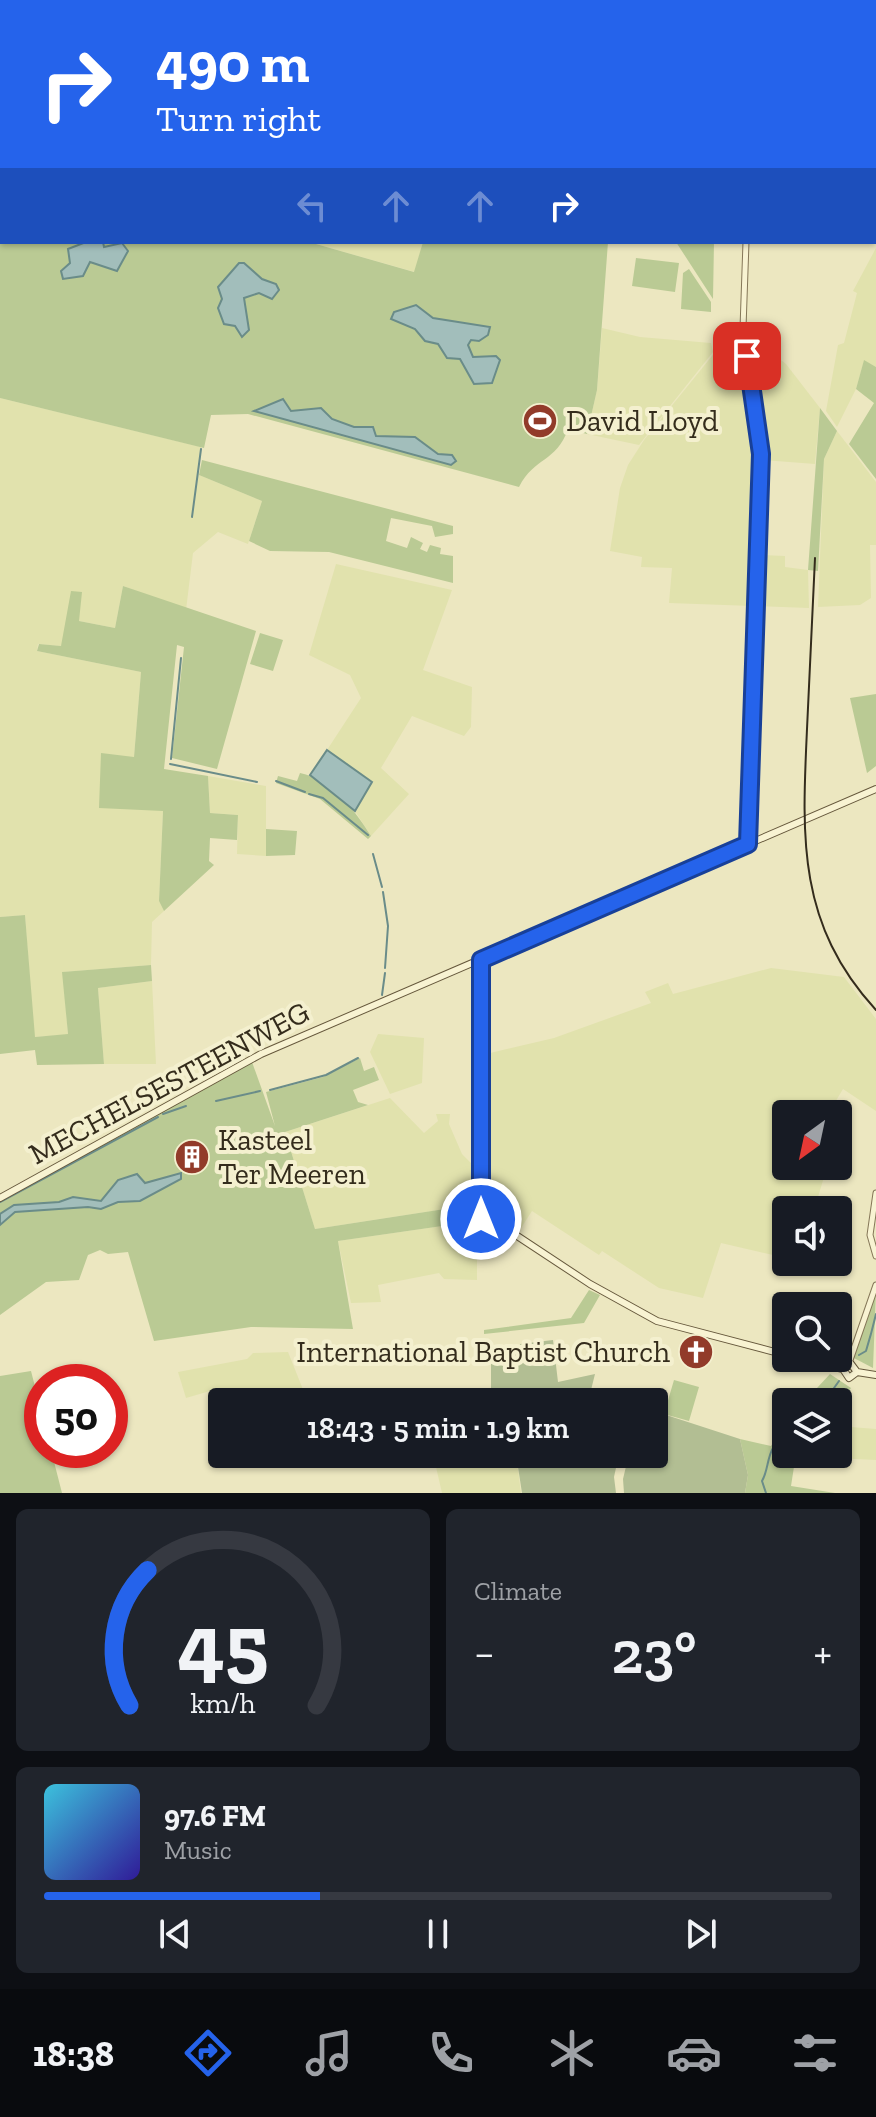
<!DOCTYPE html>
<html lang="en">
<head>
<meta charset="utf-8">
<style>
  :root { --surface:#171b24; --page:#20242c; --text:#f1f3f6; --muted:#9ea1a6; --line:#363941; --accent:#2563eb }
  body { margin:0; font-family:"Zilla Slab",serif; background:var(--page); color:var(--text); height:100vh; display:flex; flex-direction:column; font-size:30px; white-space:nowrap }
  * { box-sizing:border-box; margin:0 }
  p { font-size:26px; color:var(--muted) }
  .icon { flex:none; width:44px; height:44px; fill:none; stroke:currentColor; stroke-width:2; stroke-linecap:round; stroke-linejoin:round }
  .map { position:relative; height:1493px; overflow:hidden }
  .sheet { display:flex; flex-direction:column; gap:16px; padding:16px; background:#0d0f14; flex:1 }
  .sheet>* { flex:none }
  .guide { position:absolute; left:0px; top:0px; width:876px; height:244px; box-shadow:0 2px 6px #0004; background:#2563eb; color:#fff; overflow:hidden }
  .needle { width:52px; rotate:213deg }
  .fabs { position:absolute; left:772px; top:1100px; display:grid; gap:16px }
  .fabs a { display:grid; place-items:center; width:80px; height:80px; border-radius:8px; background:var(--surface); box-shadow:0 2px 6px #0004; font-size:40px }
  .speed { position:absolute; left:24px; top:1364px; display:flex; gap:16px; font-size:40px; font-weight:700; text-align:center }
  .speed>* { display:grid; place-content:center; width:104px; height:104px; border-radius:50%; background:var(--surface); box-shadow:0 2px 6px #0004; line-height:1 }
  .speed .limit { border:12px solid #d22; background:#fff; color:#111 }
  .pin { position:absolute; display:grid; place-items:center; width:68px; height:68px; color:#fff; margin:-34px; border-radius:16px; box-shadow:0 4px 12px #0006 }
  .me { position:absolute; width:88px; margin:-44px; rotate:0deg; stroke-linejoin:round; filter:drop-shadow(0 0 6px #0008) }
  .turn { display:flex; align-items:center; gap:28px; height:168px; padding:0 24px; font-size:36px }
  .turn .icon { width:104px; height:104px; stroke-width:2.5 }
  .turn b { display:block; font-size:56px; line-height:68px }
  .lanes { display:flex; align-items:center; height:76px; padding:0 24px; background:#0003; justify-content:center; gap:40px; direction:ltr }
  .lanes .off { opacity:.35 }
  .big { font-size:60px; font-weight:600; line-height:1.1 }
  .sheet .tile { flex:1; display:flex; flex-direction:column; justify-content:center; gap:12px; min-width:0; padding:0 28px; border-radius:12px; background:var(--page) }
  .sheet .dial { align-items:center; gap:0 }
  .dial svg { height:208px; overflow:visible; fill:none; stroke:var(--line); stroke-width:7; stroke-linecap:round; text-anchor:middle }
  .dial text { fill:var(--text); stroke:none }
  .song { display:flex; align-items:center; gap:24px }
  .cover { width:96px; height:96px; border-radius:12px; background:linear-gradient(135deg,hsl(190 70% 55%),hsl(250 70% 35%)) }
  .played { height:8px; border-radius:4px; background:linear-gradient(90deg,var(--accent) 35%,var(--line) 35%) }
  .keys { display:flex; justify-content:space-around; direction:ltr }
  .heat { display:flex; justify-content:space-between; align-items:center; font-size:44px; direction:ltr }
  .sheet .tiles { flex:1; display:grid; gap:16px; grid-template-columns:1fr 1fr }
  .tile:last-child { grid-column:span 2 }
  .trip { position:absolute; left:208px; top:1388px; width:460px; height:80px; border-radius:8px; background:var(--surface); box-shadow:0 2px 6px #0004; font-weight:600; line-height:80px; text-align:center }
  .dock { display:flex; height:128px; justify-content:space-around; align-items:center; background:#090b0e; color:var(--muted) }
  .dock .icon { width:56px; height:56px }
  .dock .active { color:var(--accent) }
  .dock b { font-size:36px; color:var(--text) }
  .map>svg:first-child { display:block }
  .farmland { fill:#e1e2ad }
  .green { fill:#baca94 }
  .cemetery { fill:#b2be93 }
  .water { fill:#a2bebb; stroke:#6a8c89; stroke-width:2 }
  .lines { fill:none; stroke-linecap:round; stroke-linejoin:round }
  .stream { stroke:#6a8c89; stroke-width:2 }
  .tertiary-casing { stroke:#857758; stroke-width:7 }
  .secondary-casing { stroke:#66583c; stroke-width:8 }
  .tertiary { stroke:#f8f3d2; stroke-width:5 }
  .secondary { stroke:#f8f3d2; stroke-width:6 }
  .tram { stroke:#342c1c; stroke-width:2 }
  .route-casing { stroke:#184099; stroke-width:20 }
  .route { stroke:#2563eb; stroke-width:14 }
  .labels { text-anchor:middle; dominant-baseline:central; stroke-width:8; stroke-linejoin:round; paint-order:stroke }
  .poi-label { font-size:30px; fill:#342c1c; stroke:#f4f0cf; text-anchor:start }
  .street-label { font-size:30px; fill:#342c1c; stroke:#f4f0cf }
</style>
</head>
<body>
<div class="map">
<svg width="876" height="1493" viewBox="0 0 876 1493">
  <rect width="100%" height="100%" fill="#ece7c0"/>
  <path class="farmland" d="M0,0h129l-127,2 -2,208z
    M309,242h114l-8,30z
    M876,248v119l-12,-6 -8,28 -19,38 -11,-16 12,-66 6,-2 13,-50 -4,-2z
    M602,328l38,9 71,6 2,9 -74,93 -52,-11 10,-44z
    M740,331l18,123 -6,152 -83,-3 3,-35 -31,-1 1,-10 -32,-6 10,-63 8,-23 16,-25 72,-89z
    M744,331l42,33 34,44 -5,56 -52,-4z
    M0,398l201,49 -2,28 63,26 -14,43 -30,-12 -25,21 -7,57 -63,-24 -8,42 -36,-7 -18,25 -23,-2 -1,7 104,21 -7,85 -35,50 64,3 -4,91 5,10 -12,11 -1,43 -88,7 5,63 -34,2 -9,-122 -25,2z
    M837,431l39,51v63h-6l1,53 -11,7 -42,2 6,-148z
    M759,555l26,1v11l23,3 1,38 -52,-2z
    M336,564l116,26 -29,80 49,17 -1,40 -7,9 -52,-20 -31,52 28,26 -38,42 -16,-25 17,-29 -45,-32 34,-52 -11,-23 -41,-20z
    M208,776l58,10v70l-29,-2 1,-39 -28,-2z
    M771,968l73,9 32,42v92l-33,-22 -15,25h-42v52l41,1 -12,40 3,3h-32v48l-65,-15 -18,55 -44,-10 -57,-37 -3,4 -67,-44 -11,17 -6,-5 -28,-39 -1,-130 68,-16 97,-35 -6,-11 23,-9 5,11z
    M152,981l4,83h-52l-6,-76z
    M378,1034l46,4 -2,45 -32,11 -20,-42z
    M390,1098l34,35 14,-12 -2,-7h14l-1,10 13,30 10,10 5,40 -162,25 -30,-97z
    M477,1221v59l-33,-1 -5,-6 -61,12 3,17 -30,1 -13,-62z
    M288,1352l20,50h-76l-2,-5 -17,4 -3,-10 -24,7 -8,-26 69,-13 6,-6z
    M838,1426l38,3v31l-82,-4 44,-2z
    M433,1454h83l5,39h-79z"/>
  <path class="green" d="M0,210l2,32h307l105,30 9,-30h185l-11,148 -10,44 -19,-5c-12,34 -33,27 -49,58l-271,-73 -37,1 -7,33 -204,-50z
    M676,242h38l-1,57z
    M636,258l43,5 -4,29 -43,-6z
    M689,269l22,33v10l-30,-3 2,-36z
    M864,360l12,7v112l-27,-35 25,-41 -18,-14z
    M820,408l17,23 -13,28 -6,112 -10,-1z
    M202,460l251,66v8l-18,3 -3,-11 -41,-8 -5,23 21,7 4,-11 12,6 -3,6 7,3 3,-7 11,3 -1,6 13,2v27l-124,-31 -59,-1 -21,-10 13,-40 -63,-26z
    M123,586l133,45 -39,138 -45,-11 12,-111 -7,-2 -13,124 44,7 2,37 28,2 -1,25 -27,-2 -1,23 5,4 -50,46 -5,-10 4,-90 -64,-3 2,-55 33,4 7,-85 -104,-21 2,-7 22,2 10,-55 11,1 -3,29 36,7z
    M260,633l23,7 -10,31 -23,-7z
    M876,694v72l-9,7 -17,-75z
    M300,773c32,7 54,36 71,63l-3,3 -48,-40 -44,-16 2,-7 19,5z
    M266,829l31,2 -2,24 -29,1z
    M25,915l10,122 33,-3 -6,-62 89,-7 1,16 -54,7 6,76 -67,1 -2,-15 -35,4v-137z
    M360,1058l4,13 10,-4 5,13 -26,10 5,12 10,3 -83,27 30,97 162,-25v17l-139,20 15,88 -102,-2 -97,14 -26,-89 -20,2 -8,-4 -12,5 -9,25 -33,2 -46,33v-116l252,-137 23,64 -9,-34 57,-15z
    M589,1290l11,5 -16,28 -100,11v-4l87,-12z
    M876,1291l-3,77 -21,-11z
    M31,1371l11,43v36h9l11,43h-62v-117z
    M830,1374l21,14 -10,14h-37z
    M674,1380l25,7 -10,34 -25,-7z
    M786,1421v33h10l-5,32 44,7h-90l3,-18 -8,-36 31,7z"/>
  <path class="cemetery" d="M553,1340l5,42 37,-8 -5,20 29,8h-128v-51l28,-1 1,-6z
    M654,1411l86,28 8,36 -3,18h-121l-1,-14 6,-25h25z
    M516,1454h103l-5,23 2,16h-94z"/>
  <path class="water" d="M86,242h17l1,5 18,-4 6,8 -11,20 -27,-9 -7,14 -20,3 -2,-8 9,-8 -2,-14z
    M239,263h5l18,16 14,5 3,6 -7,9 -13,-6 -15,5 5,32 -7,7 -7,-11 -11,-2 -6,-16 4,-9 -4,-12z
    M416,305l17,13 57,9 -2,8 -9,6 -8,-1 -3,5 5,12 23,-1 4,4 -8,23 -18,1 -14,-25 -13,-1 -9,-14 -13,-3 -10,-12 -24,-10 3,-7z
    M283,399l8,12 30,-3 11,11 22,8h19l3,9 39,1 23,17 14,1 4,6 -5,4 -197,-54z
    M327,750l45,32 -17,29 -45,-36z
    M181,1173v6l-41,22 -22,1 -17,7 -13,-2 -73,5 -15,13v-11l14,-9 45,-3 14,-5 28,4 17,-21 19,-6 8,9z"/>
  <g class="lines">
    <path class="stream" d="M192,517l9,-68
      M171,759l10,-101
      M170,764l87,18
      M276,781l29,11
      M309,794l14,4 45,37
      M373,854l9,33
      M383,892l5,34 -3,42
      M382,995l3,-22
      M270,1090l56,-15 32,-17
      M216,1101l44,-10
      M163,1114l23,-8
      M0,1202l158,-85
      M859,1355l7,-4c4,-13 7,-24 10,-37
      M824,1402l15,-21
      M766,1493l-4,-12c6,-10 5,-23 11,-33l13,-3"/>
    <g class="tertiary-casing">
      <path id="tertiary" d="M759,2v-2
        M746,242l-3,86 18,126 -13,390
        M876,1193l-6,42 6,21
        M849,1363l27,-78"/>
    </g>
    <g class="secondary-casing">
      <path id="secondary" d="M481,960v259l12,1 97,64 67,37 129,34
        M0,1198l261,-144 615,-265
        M481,1202l11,4 17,22
        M797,1358l46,11 8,-5 6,8 19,3
        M843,1369l6,9 8,-6"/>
    </g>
    <use href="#tertiary" class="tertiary"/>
    <use href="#secondary" class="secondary"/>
    <path class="tram" d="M815,558c-3,57 -5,114 -8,171 -5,108 -10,195 69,281"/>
  </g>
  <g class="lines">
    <g class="route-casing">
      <path id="route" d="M481,1219v-259l267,-116 13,-390 -14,-98"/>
    </g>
    <use href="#route" class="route"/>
  </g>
  <defs>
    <g id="stadium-disc" transform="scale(1.8)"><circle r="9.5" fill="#923b2a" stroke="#f4f0cf"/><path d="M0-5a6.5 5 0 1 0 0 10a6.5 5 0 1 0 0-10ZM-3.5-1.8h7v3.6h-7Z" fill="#fff"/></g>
    <g id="building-disc" transform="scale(1.8)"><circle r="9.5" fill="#923b2a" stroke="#f4f0cf"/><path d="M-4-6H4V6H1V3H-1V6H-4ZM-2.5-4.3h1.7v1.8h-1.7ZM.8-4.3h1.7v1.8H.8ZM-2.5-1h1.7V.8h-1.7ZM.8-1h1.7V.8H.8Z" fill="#fff"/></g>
    <g id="church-disc" transform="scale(1.8)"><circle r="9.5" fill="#923b2a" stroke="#f4f0cf"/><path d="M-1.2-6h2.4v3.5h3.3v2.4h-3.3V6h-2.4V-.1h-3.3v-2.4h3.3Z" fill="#fff"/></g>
  </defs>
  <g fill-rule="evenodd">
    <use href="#stadium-disc" x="540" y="421"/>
    <use href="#building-disc" x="192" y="1157"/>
    <use href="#church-disc" x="696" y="1352"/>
  </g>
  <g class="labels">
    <g class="poi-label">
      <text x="566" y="421">David Lloyd</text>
      <text x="218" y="1140">Kasteel<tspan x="218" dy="34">Ter Meeren</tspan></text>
      <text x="670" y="1352" text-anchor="end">International Baptist Church</text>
    </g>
    <g class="street-label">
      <text transform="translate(169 1083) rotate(-28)">MECHELSESTEENWEG</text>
    </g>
  </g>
</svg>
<div class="fabs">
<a><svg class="needle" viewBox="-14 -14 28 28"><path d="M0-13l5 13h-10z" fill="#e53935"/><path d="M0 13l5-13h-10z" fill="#9ea1a6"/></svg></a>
<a><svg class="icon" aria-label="sound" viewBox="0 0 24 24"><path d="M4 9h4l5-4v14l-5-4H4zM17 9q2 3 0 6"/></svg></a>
<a><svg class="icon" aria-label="search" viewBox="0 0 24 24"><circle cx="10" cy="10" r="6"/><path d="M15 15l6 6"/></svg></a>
<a><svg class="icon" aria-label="layers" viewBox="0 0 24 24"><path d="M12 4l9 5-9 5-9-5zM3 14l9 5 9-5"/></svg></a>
</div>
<div class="speed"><div class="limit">50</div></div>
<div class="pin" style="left:747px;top:356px;background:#d93025"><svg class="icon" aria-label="arrive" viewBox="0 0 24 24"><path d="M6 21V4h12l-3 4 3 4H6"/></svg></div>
<svg class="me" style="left:481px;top:1219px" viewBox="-20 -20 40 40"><circle r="17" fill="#2563eb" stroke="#fff" stroke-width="3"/><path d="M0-11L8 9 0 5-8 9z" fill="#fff"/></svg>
<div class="trip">18:43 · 5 min · 1.9 km</div>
<div class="guide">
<div class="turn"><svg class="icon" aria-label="right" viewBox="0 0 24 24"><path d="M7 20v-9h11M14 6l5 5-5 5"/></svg><div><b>490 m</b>Turn right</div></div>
<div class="lanes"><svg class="icon off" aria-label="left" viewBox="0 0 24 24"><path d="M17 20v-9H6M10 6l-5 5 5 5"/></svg><svg class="icon off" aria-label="ahead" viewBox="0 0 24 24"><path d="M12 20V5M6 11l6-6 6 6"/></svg><svg class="icon off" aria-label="ahead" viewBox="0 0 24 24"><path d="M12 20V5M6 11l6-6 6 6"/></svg><svg class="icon" aria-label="right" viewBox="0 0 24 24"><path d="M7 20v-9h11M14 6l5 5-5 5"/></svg></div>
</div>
</div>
<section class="sheet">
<div class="tiles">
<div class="tile dial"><svg viewBox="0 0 100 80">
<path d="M14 69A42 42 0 1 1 86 69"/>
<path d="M14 69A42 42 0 0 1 21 17" stroke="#2563eb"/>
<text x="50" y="56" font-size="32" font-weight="700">45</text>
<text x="50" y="72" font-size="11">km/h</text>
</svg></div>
<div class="tile"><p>Climate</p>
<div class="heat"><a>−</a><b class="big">23°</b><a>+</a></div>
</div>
<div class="tile">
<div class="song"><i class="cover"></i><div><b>97.6 FM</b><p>Music</p></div></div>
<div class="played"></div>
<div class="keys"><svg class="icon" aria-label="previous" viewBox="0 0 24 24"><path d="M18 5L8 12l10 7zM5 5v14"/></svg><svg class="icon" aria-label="pause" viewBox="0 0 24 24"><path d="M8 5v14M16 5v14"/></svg><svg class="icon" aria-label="next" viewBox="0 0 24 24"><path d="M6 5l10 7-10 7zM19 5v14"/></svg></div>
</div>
</div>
</section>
<nav class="dock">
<b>18:38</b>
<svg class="icon active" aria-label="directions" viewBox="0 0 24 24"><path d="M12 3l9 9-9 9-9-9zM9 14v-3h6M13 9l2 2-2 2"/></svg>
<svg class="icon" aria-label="music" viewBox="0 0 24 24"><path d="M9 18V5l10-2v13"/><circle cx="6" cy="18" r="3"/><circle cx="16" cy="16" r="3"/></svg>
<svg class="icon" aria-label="phone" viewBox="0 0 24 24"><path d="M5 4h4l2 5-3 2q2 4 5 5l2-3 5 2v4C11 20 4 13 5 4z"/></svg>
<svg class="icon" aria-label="climate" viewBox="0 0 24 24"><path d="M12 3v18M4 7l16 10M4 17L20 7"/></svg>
<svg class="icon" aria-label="car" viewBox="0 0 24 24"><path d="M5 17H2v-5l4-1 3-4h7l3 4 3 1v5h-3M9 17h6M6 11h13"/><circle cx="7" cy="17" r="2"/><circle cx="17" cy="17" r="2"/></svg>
<svg class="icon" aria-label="filters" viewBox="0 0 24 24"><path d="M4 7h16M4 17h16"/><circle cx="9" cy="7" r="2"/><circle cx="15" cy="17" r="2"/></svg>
</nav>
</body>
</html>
